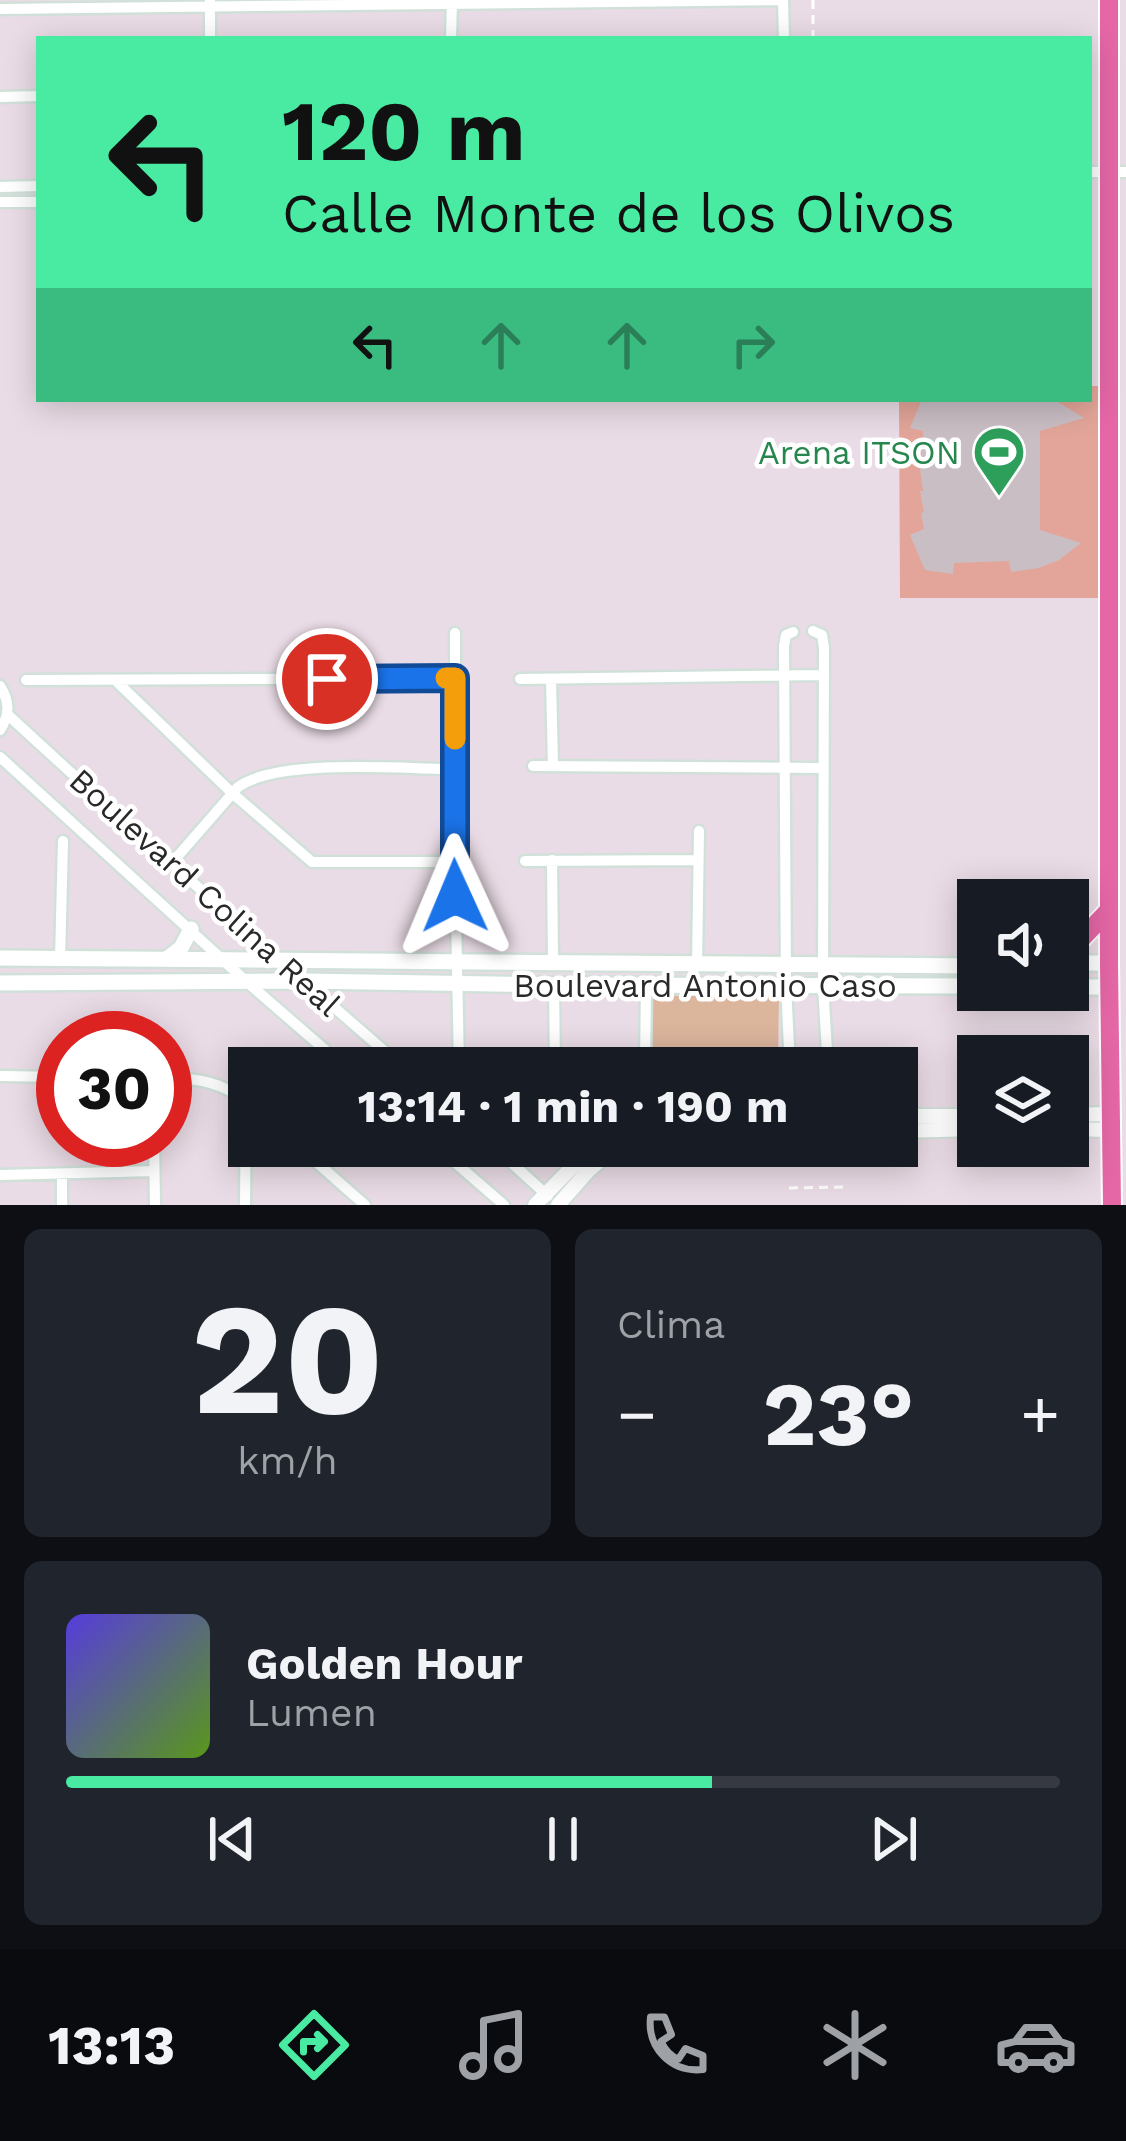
<!DOCTYPE html>
<html lang="es">
<head>
<meta charset="utf-8">
<style>
  :root { --surface:#171b24; --page:#20242c; --text:#f1f3f6; --muted:#9ea1a6; --line:#363941; --accent:#49eaa1 }
  body { margin:0; font-family:"Work Sans",sans-serif; background:var(--page); color:var(--text); height:100vh; display:flex; flex-direction:column; font-size:45px; white-space:nowrap }
  * { box-sizing:border-box; margin:0 }
  p { font-size:39px; color:var(--muted) }
  .icon { flex:none; width:66px; height:66px; fill:none; stroke:currentColor; stroke-width:2; stroke-linecap:round; stroke-linejoin:round }
  .map { position:relative; height:1205px; overflow:hidden }
  .sheet { display:flex; flex-direction:column; gap:24px; padding:24px; background:#0d0f14; flex:1 }
  .sheet>* { flex:none }
  .top-card { position:absolute; left:36px; top:36px; width:1056px; height:366px; border-radius:0px; box-shadow:0 6px 30px #0003; background:#49eaa1; color:#111; overflow:hidden }
  .fabs { position:absolute; left:957px; top:879px; display:grid; gap:24px }
  .fabs a { display:grid; place-items:center; width:132px; height:132px; border-radius:0px; background:var(--surface); box-shadow:0 6px 30px #0003; font-size:60px }
  .speed { position:absolute; left:36px; top:1011px; display:flex; gap:24px; font-size:60px; font-weight:700; text-align:center }
  .speed>* { display:grid; place-content:center; width:156px; height:156px; border-radius:50%; background:var(--surface); box-shadow:0 6px 30px #0003; line-height:1 }
  .speed .limit { border:18px solid #d22; background:#fff; color:#111 }
  .pin { position:absolute; display:grid; place-items:center; width:102px; height:102px; color:#fff; margin:-51px; border:6px solid #fff; border-radius:50%; box-shadow:0 3px 12px #0007 }
  .me { position:absolute; width:132px; margin:-66px; rotate:359deg; stroke-linejoin:round; filter:drop-shadow(0 0 9px #0008) }
  .turn { display:flex; align-items:center; gap:42px; height:252px; padding:0 48px; font-size:54px }
  .turn .icon { width:156px; height:156px; stroke-width:2.5 }
  .turn b { display:block; font-size:84px; line-height:102px }
  .lanes { display:flex; align-items:center; height:114px; padding:0 48px; background:#0003; justify-content:center; gap:60px; direction:ltr }
  .lanes .off { opacity:.35 }
  .big { font-size:90px; font-weight:700; line-height:1.1 }
  .sheet .card { flex:1; display:flex; flex-direction:column; justify-content:center; gap:18px; min-width:0; padding:0 42px; border-radius:18px; background:var(--page) }
  .sheet .dial { align-items:center; gap:0 }
  .dial b { font-size:156px; line-height:1 }
  .song { display:flex; align-items:center; gap:36px }
  .cover { width:144px; height:144px; border-radius:18px; background:linear-gradient(135deg,hsl(250 70% 55%),hsl(90 70% 35%)) }
  .played { height:12px; border-radius:6px; background:linear-gradient(90deg,var(--accent) 65%,var(--line) 65%) }
  .keys { display:flex; justify-content:space-around; direction:ltr }
  .heat { display:flex; justify-content:space-between; align-items:center; font-size:66px; direction:ltr }
  .sheet .tiles { flex:1; display:grid; gap:24px; grid-template-columns:1fr 1fr }
  .card:last-child { grid-column:span 2 }
  .trip { position:absolute; left:228px; top:1047px; width:690px; height:120px; border-radius:0px; background:var(--surface); box-shadow:0 6px 30px #0003; font-weight:700; line-height:120px; text-align:center }
  .tab-bar { display:flex; height:192px; justify-content:space-around; align-items:center; background:#090b0e; color:var(--muted) }
  .tab-bar .icon { width:84px; height:84px }
  .tab-bar .current { color:var(--accent) }
  .tab-bar b { font-size:54px; color:var(--text) }
  .map>svg:first-child { display:block }
  .green { fill:#dcb59d }
  .pitch { fill:#e3a599 }
  .building { fill:#cabec5 }
  .lines { fill:none; stroke-linecap:round; stroke-linejoin:round }
  .minor-casing { stroke:#d1e1da; stroke-width:15 }
  .tertiary-casing { stroke:#d1e1da; stroke-width:18 }
  .secondary-casing { stroke:#d1e1da; stroke-width:20 }
  .primary-casing { stroke:#fff; stroke-width:22 }
  .path { stroke:#fff; stroke-width:3; stroke-dasharray:9 6; stroke-linecap:butt }
  .minor { stroke:#fff; stroke-width:10 }
  .tertiary { stroke:#fff; stroke-width:14 }
  .secondary { stroke:#fff; stroke-width:15 }
  .primary { stroke:#e567a6; stroke-width:18 }
  .route-casing { stroke:#114b97; stroke-width:30 }
  .route { stroke:#1a73e8; stroke-width:21 }
  .slow { stroke:#f59e0b; stroke-width:21 }
  .labels { text-anchor:middle; dominant-baseline:central; stroke-width:9; stroke-linejoin:round; paint-order:stroke }
  .leisure-label { font-size:33px; fill:#27864d; stroke:#fff; text-anchor:end }
  .street-label { font-size:33px; fill:#292929; stroke:#fff }
</style>
</head>
<body>
<div class="map">
<svg width="1126" height="1205" viewBox="0 0 1126 1205">
  <rect width="100%" height="100%" fill="#eadce6"/>
  <path class="green" d="M779,995l-1,73h-127l-2,-72z"/>
  <path class="pitch" d="M1089,386h9l1,212h-199l-1,-199h190z"/>
  <path class="building" d="M922,399h131l31,19 -44,13v99l41,13 -22,17 -20,8 -28,4 -2,-11 -55,2 -1,11 -28,-4 -15,-35 14,-6 -3,-16 3,-1 -4,-21h3l-3,-22 3,-1 -3,-21 4,-1 -1,-15 -13,-3z"/>
  <g class="lines">
    <g class="minor-casing">
      <path id="minor" d="M210,0v39
        M0,9l783,-9 1,39
        M451,39l1,-39
        M0,97l39,-1
        M1089,172h37
        M0,187l39,-1
        M0,202h39
        M813,631l9,4 2,13 -1,337 5,83
        M455,633v229l4,206
        M520,679l302,-4
        M551,679l2,87
        M26,680l429,-2
        M115,680l117,113 80,69h143
        M0,686c10,15 10,29 0,44
        M7,714c131,121 263,238 397,354
        M0,757l248,226 98,85
        M533,766l289,2
        M552,860l1,101
        M525,861l173,-1
        M170,865l68,-78c40,-29 164,-18 217,-18
        M60,959l3,-118
        M697,964l2,-133
        M554,985l1,83
        M645,1068l1,-84
        M790,1068l-4,-83 -2,-339 2,-11 7,-3
        M0,1076l63,1
        M165,1078c33,0 57,4 84,25
        M154,1140l1,65
        M298,1146l67,59
        M436,1146l68,59
        M493,1146l55,50
        M0,1175l154,-4
        M62,1175v30
        M245,1205l1,-105"/>
    </g>
    <g class="tertiary-casing">
      <path id="tertiary" d="M1068,1115l42,-1
        M897,1116h81
        M1068,1129l42,1
        M897,1131l81,-2
        M781,1146c18,17 39,16 57,0
        M535,1205l58,-59
        M558,1205l30,-34 29,-25"/>
    </g>
    <g class="secondary-casing">
      <path id="secondary" d="M0,958l978,8
        M168,958l13,-10 10,-19
        M1068,963h41
        M0,983l304,-2 250,4 424,1
        M1068,987h42"/>
    </g>
    <g class="primary-casing">
      <path id="primary" d="M1109,0v963l3,242
        M1068,953l41,-43"/>
    </g>
    <path class="path" d="M813,0v39
      M789,1188l55,-1"/>
    <use href="#minor" class="minor"/>
    <use href="#tertiary" class="tertiary"/>
    <use href="#secondary" class="secondary"/>
    <use href="#primary" class="primary"/>
  </g>
  <g class="lines">
    <g class="route-casing">
      <path id="route" d="M327,679l128,-1v218"/>
    </g>
    <use href="#route" class="route"/>
    <path class="slow" d="M446,678h9v61"/>
  </g>
  <defs>
    <g id="stadium-pin" transform="scale(2.7)"><path d="M0 17L-7.5 6A9.5 9.5 0 1 1 7.5 6Z" fill="#2e9e5b" stroke="#fff"/><path d="M0-5a6.5 5 0 1 0 0 10a6.5 5 0 1 0 0-10ZM-3.5-1.8h7v3.6h-7Z" fill="#fff"/></g>
  </defs>
  <g fill-rule="evenodd">
    <use href="#stadium-pin" x="999" y="452"/>
  </g>
  <g class="labels">
    <g class="leisure-label">
      <text x="960" y="452">Arena ITSON</text>
    </g>
    <g class="street-label">
      <text transform="translate(205 892) rotate(42)">Boulevard Colina Real</text>
      <text x="705" y="985">Boulevard Antonio Caso</text>
    </g>
  </g>
</svg>
<div class="fabs">
<a><svg class="icon" aria-label="sound" viewBox="0 0 24 24"><path d="M4 9h4l5-4v14l-5-4H4zM17 9q2 3 0 6"/></svg></a>
<a><svg class="icon" aria-label="layers" viewBox="0 0 24 24"><path d="M12 4l9 5-9 5-9-5zM3 14l9 5 9-5"/></svg></a>
</div>
<div class="speed"><div class="limit">30</div></div>
<div class="pin" style="left:327px;top:679px;background:#d93025"><svg class="icon" aria-label="arrive" viewBox="0 0 24 24"><path d="M6 21V4h12l-3 4 3 4H6"/></svg></div>
<svg class="me" style="left:455px;top:896px" viewBox="-20 -20 40 40"><path d="M0-17L14 15 0 8-14 15z" fill="#1a73e8" stroke="#fff" stroke-width="4"/></svg>
<div class="trip">13:14 · 1 min · 190 m</div>
<div class="top-card">
<div class="turn"><svg class="icon" aria-label="left" viewBox="0 0 24 24"><path d="M17 20v-9H6M10 6l-5 5 5 5"/></svg><div><b>120 m</b>Calle Monte de los Olivos</div></div>
<div class="lanes"><svg class="icon" aria-label="left" viewBox="0 0 24 24"><path d="M17 20v-9H6M10 6l-5 5 5 5"/></svg><svg class="icon off" aria-label="ahead" viewBox="0 0 24 24"><path d="M12 20V5M6 11l6-6 6 6"/></svg><svg class="icon off" aria-label="ahead" viewBox="0 0 24 24"><path d="M12 20V5M6 11l6-6 6 6"/></svg><svg class="icon off" aria-label="right" viewBox="0 0 24 24"><path d="M7 20v-9h11M14 6l5 5-5 5"/></svg></div>
</div>
</div>
<section class="sheet">
<div class="tiles">
<div class="card dial"><b>20</b><p>km/h</p></div>
<div class="card"><p>Clima</p>
<div class="heat"><a>−</a><b class="big">23°</b><a>+</a></div>
</div>
<div class="card">
<div class="song"><i class="cover"></i><div><b>Golden Hour</b><p>Lumen</p></div></div>
<div class="played"></div>
<div class="keys"><svg class="icon" aria-label="previous" viewBox="0 0 24 24"><path d="M18 5L8 12l10 7zM5 5v14"/></svg><svg class="icon" aria-label="pause" viewBox="0 0 24 24"><path d="M8 5v14M16 5v14"/></svg><svg class="icon" aria-label="next" viewBox="0 0 24 24"><path d="M6 5l10 7-10 7zM19 5v14"/></svg></div>
</div>
</div>
</section>
<nav class="tab-bar">
<b>13:13</b>
<svg class="icon current" aria-label="directions" viewBox="0 0 24 24"><path d="M12 3l9 9-9 9-9-9zM9 14v-3h6M13 9l2 2-2 2"/></svg>
<svg class="icon" aria-label="music" viewBox="0 0 24 24"><path d="M9 18V5l10-2v13"/><circle cx="6" cy="18" r="3"/><circle cx="16" cy="16" r="3"/></svg>
<svg class="icon" aria-label="phone" viewBox="0 0 24 24"><path d="M5 4h4l2 5-3 2q2 4 5 5l2-3 5 2v4C11 20 4 13 5 4z"/></svg>
<svg class="icon" aria-label="climate" viewBox="0 0 24 24"><path d="M12 3v18M4 7l16 10M4 17L20 7"/></svg>
<svg class="icon" aria-label="car" viewBox="0 0 24 24"><path d="M5 17H2v-5l4-1 3-4h7l3 4 3 1v5h-3M9 17h6M6 11h13"/><circle cx="7" cy="17" r="2"/><circle cx="17" cy="17" r="2"/></svg>
</nav>
</body>
</html>
